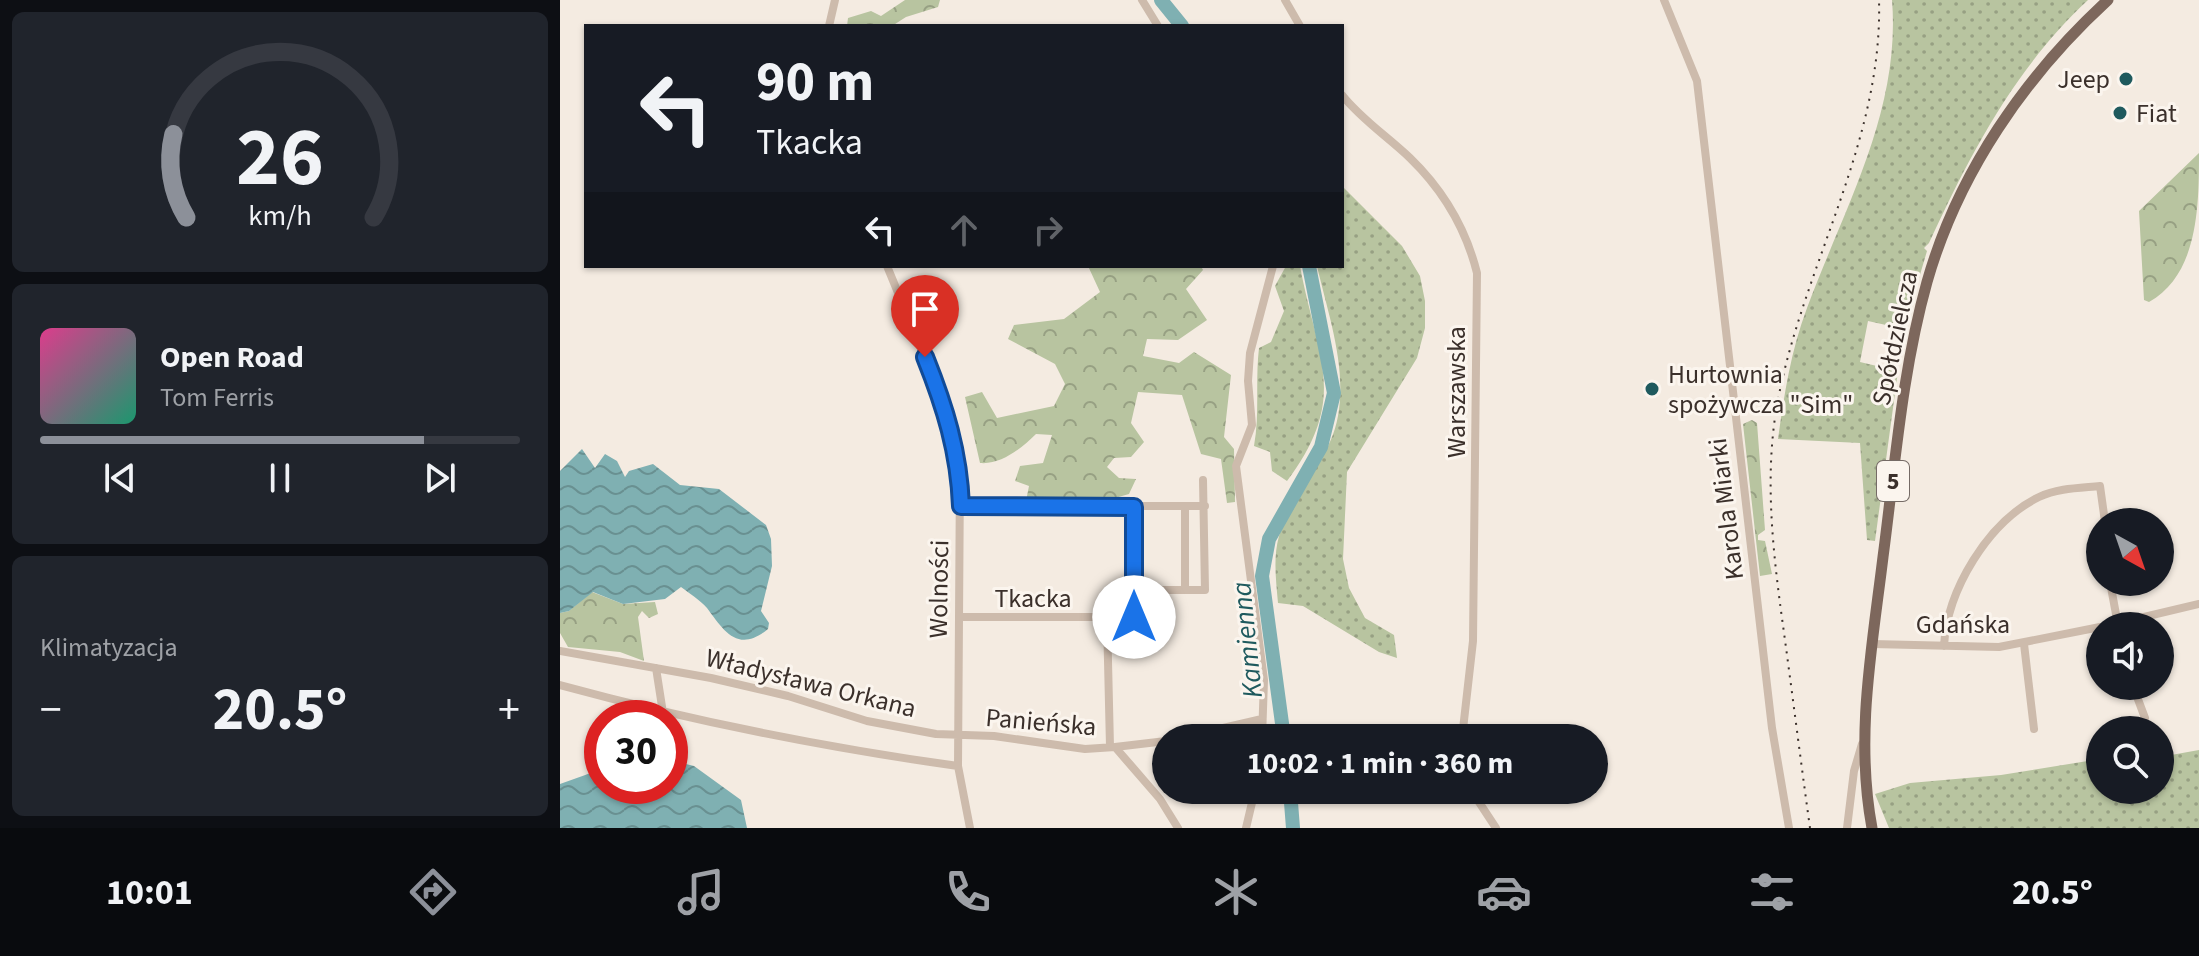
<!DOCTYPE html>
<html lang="pl">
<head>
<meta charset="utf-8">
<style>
  :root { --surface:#171b24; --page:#20242c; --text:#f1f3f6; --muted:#9ea1a6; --line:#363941; --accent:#8c9099 }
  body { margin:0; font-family:"Source Sans 3",sans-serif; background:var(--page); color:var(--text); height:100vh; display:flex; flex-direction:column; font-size:30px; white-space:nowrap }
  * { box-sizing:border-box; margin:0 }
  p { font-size:26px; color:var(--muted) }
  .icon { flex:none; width:44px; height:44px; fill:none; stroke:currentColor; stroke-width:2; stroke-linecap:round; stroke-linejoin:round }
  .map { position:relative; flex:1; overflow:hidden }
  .side { display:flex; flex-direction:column; gap:12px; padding:12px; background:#0d0f14; width:560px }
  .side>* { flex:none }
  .guide { position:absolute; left:24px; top:24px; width:760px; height:244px; border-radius:0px; box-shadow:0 2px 6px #0004; background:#171b24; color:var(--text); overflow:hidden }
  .needle { width:52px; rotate:140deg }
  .buttons { position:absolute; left:1526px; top:508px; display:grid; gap:16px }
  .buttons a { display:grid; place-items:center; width:88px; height:88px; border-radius:50%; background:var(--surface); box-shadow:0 2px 6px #0004; font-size:40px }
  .speed { position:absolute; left:24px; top:700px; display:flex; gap:16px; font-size:40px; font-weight:700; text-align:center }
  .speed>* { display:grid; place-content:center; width:104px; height:104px; border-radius:50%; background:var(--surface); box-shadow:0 2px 6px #0004; line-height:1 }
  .speed .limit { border:12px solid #d22; background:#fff; color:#111 }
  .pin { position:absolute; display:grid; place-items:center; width:68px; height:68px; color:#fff; margin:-82px -34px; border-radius:50% 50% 50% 0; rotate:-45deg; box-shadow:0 0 8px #0007 }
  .pin .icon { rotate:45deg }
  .me { position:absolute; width:88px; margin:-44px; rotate:0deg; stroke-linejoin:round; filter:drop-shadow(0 0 6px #0008) }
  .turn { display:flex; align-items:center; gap:28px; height:168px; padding:0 40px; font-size:36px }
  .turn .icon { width:104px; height:104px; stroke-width:2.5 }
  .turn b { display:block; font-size:56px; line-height:68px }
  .lanes { display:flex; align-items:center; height:76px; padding:0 40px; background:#0003; justify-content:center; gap:40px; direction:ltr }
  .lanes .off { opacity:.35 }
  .big { font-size:60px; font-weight:700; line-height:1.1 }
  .side .card { flex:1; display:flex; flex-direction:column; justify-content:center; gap:12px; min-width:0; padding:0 28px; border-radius:12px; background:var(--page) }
  .side .dial { align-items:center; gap:0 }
  .dial svg { height:208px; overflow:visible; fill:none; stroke:var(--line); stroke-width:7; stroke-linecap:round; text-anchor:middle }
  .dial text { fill:var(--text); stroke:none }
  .song { display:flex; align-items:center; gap:24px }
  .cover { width:96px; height:96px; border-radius:12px; background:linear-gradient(135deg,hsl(330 70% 55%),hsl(160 70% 35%)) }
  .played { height:8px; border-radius:4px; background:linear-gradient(90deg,var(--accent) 80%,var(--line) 80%) }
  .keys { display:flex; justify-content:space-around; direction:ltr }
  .heat { display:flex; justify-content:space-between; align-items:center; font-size:44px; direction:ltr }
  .trip { position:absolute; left:592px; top:724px; width:456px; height:80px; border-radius:40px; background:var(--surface); box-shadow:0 2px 6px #0004; font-weight:700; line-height:80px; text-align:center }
  .tabs { display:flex; height:128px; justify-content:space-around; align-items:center; background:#090b0e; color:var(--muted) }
  .tabs .icon { width:56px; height:56px }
  .tabs .active { color:var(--accent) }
  .tabs b { font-size:36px; color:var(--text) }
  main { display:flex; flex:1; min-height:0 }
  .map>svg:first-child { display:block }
  .green { fill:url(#green-dots) }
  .forest { fill:url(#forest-crowns) }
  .water { fill:url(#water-waves) }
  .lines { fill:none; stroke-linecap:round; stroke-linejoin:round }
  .river { stroke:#7fb0b2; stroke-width:14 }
  .minor { stroke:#cdbbac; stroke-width:8 }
  .major { stroke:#7d675c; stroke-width:11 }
  .rail { stroke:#3b302b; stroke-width:2; stroke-dasharray:2 6; stroke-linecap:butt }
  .route-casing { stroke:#114b97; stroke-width:20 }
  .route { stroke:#1a73e8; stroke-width:14 }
  .poi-dot { fill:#1f5a5e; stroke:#fbf5ee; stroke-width:3 }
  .labels { text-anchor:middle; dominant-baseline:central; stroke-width:6; stroke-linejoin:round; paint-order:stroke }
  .shield { fill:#fbf5ee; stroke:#756b66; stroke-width:2 }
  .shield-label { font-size:24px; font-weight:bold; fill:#3b302b }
  .poi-label { font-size:26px; fill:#3b302b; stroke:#fbf5ee; text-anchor:start }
  .street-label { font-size:26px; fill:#3b302b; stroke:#fbf5ee }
  .water-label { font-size:28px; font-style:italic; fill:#1f5a5e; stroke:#fbf5ee }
</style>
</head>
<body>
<main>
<section class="side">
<div class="card dial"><svg viewBox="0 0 100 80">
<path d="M14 69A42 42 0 1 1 86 69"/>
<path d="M14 69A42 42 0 0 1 9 37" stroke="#8c9099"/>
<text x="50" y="56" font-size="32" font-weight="700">26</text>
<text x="50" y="72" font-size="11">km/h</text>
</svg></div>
<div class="card">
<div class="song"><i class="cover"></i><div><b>Open Road</b><p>Tom Ferris</p></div></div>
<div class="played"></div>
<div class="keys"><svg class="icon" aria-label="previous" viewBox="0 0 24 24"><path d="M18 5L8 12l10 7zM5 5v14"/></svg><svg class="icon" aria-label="pause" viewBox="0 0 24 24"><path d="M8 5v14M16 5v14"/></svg><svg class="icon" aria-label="next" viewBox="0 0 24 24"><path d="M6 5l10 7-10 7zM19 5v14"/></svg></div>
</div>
<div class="card"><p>Klimatyzacja</p>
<div class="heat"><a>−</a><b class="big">20.5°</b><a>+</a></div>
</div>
</section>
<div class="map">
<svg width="1639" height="828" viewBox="0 0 1639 828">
  <defs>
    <pattern id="green-dots" width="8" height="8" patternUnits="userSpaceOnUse" patternTransform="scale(2)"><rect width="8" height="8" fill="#b8c4a0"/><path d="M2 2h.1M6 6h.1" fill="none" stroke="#97a083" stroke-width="1.8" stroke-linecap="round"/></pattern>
    <pattern id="forest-crowns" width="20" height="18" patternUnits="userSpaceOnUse" patternTransform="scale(2)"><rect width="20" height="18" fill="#b8c4a0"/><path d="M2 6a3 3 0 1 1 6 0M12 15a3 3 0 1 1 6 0" fill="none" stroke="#97a083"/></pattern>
    <pattern id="water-waves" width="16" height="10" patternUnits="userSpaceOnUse" patternTransform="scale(2)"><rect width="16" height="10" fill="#7fb0b2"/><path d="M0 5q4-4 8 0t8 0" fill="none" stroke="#699091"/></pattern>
  </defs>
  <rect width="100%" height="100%" fill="#f4ebe1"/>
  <path class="green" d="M1332,0h196c-73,68 -118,154 -159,243l-5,5 3,3 -23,78 -36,-8 -8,41 38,9 -23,170 -8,-1 -7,-97 -82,-4c6,-44 13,-89 29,-131 37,-100 94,-197 85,-308z
    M782,186l60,60 18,30 5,25v27l-8,30 -70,114 -4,87 6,29 16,30 29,17 3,23 -18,-6 -76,-46 -25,-3c-2,-23 -5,-45 1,-67 13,-42 51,-75 59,-120 9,-50 -10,-102 -21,-150h25z
    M726,266h14c17,92 50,131 -13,215l-15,-10 -2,-19 -16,-6c6,-33 1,-64 5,-98l12,-6 13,-31 -9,-25z
    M1639,750v78h-310l-14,-34 35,-11 91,-8 99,-16v31h60v-33z"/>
  <path class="forest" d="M345,0h35l-2,7 -32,10 -14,9h-45l1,-8 23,-7 10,5z
    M1639,153c0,51 0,121 -50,149l-5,-2 -5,-89z
    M528,266h113l2,4 -17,19 21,31 -29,20 -31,-1 -4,17 36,7 15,-11 37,23 -7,62 10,12 1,53 -8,1 -6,-44 -20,-5 -19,-59 -44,-3 -7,31 13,19 -13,15 -17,1 -7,9 12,11 17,1 -7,15 -28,8 -75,-1 3,-15 -14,-5 5,-15 23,-3 9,-28 -16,-1c-14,14 -35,31 -56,29l-15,-66 17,-5 15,26 57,-12 11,-22 -10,-20 -47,-25 6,-14 50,-6 36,-27z
    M1192,420l5,3 8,107 -7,5v5l7,1 7,33 -12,2 -17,-152z
    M32,592l31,12 32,-2 3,12 -9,4 -7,-7 -4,6 6,44 -24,-9 -52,-5 -8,-14v-20l9,-2z"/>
  <path class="water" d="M22,449l13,19 10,-14 12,7 8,16 4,-6 24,-7 27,21 39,4 47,36 5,14 1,27 -11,45 8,12 -1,6c-30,25 -44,2 -61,-21 -7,-8 -18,-15 -26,-21l-16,12 -42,5 -30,-12 -24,19 -9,2v-142z
    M110,760l24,6 47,34 6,28h-187v-44l42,-15v17h68z"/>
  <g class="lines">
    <path class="river" d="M601,0l21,26
      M724,738l-22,-162 7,-37 52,-92 13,-54 -25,-127
      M730,790l3,38"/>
    <path class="minor" d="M582,0l16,26
      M725,0l15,26
      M1104,0l33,81 75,647 17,100
      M269,26l6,-26
      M782,95c20,25 45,41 68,63 33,32 56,71 67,115l-4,368 -11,97
      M327,266l60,146 13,59 -2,295 12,62
      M401,506h244
      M1550,582l8,43
      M574,590h71l-2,-110
      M625,590v-84
      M399,617h175v-110
      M547,618l3,129
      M1546,626l93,-22
      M1312,644l127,3 101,-20
      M1464,644l10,85
      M1384,646c3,-56 44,-124 95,-149 19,-9 41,-9 61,-11l5,36
      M0,651l151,27 77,18 79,25 69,13 58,2 91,13 30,-2 45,52 18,29
      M96,668l7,45
      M0,685c132,36 262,62 398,81
      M1573,686l12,32
      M620,738l82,-19
      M702,738l2,-58 -28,-214 16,-41 -4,-44 2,-28 23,-87
      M555,747l51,-6
      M911,790l25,38
      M686,828l9,-38
      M1287,828l7,-57 8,-27"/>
    <path class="major" d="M1312,828c-17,-91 0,-180 11,-271 12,-91 19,-186 44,-275 31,-109 98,-206 181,-282"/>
    <path class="rail" d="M1250,828c-10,-72 -19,-145 -29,-217 -9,-68 -16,-138 -4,-206 25,-138 106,-262 102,-405"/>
  </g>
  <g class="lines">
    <g class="route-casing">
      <path id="route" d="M365,357c20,50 34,95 36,149l173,1v110"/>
    </g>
    <use href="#route" class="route"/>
  </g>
  <g class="poi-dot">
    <circle cx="1566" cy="79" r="8"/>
    <circle cx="1560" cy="113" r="8"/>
    <circle cx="1092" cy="389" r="8"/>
  </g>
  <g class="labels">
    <rect class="shield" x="1317" y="461" width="32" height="40" rx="6"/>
    <g class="shield-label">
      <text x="1333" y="481">5</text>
    </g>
    <g class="poi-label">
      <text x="1550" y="79" text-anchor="end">Jeep</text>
      <text x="1576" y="113">Fiat</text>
      <text x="1108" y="374">Hurtownia<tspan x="1108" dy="30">spożywcza "Sim"</tspan></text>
    </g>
    <g class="street-label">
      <text transform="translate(1335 338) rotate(-78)">Spółdzielcza</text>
      <text transform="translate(896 392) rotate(-90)">Warszawska</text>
      <text transform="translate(1166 509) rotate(-97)">Karola Miarki</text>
      <text transform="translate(379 589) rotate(-89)">Wolności</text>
      <text x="473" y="598">Tkacka</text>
      <text x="1403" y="624">Gdańska</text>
      <text transform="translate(251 683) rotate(14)">Władysława Orkana</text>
      <text transform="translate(481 722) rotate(5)">Panieńska</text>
    </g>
    <g class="water-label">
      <text transform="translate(687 640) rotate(-96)">Kamienna</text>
    </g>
  </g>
</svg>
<div class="buttons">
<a><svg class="needle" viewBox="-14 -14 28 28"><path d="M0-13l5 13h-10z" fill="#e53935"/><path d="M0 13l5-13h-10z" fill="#9ea1a6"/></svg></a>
<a><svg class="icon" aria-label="sound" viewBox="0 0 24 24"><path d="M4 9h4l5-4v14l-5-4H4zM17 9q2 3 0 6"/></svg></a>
<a><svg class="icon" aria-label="search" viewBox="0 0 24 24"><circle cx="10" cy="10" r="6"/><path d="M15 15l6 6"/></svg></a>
</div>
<div class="speed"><div class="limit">30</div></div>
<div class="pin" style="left:365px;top:357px;background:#d93025"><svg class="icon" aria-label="arrive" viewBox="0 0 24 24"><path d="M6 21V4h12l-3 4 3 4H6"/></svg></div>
<svg class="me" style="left:574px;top:617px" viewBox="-20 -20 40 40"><circle r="19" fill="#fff"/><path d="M0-13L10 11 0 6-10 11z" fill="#1a73e8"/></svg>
<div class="trip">10:02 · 1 min · 360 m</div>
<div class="guide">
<div class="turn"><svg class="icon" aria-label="left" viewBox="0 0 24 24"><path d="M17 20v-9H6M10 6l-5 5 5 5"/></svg><div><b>90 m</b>Tkacka</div></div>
<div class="lanes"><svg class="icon" aria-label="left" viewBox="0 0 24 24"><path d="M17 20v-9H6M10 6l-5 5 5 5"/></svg><svg class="icon off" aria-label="ahead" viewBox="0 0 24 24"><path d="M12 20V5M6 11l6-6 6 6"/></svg><svg class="icon off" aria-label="right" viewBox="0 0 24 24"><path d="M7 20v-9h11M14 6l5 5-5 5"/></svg></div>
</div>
</div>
</main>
<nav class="tabs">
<b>10:01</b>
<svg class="icon active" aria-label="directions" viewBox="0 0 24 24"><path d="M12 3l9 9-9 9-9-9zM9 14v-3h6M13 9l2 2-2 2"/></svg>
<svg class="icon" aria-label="music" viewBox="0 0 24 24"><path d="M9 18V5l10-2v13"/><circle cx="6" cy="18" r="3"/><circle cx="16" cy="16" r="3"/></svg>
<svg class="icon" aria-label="phone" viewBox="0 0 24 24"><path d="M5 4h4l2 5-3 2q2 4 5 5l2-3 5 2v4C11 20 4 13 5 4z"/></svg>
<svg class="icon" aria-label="climate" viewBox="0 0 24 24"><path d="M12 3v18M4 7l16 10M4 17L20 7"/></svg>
<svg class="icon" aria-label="car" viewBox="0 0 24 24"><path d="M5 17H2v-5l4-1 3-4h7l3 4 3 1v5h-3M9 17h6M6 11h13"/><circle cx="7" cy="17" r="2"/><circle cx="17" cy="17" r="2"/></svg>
<svg class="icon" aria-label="filters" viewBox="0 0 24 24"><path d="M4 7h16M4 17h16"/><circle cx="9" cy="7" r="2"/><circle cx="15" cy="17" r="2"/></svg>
<b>20.5°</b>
</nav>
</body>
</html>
